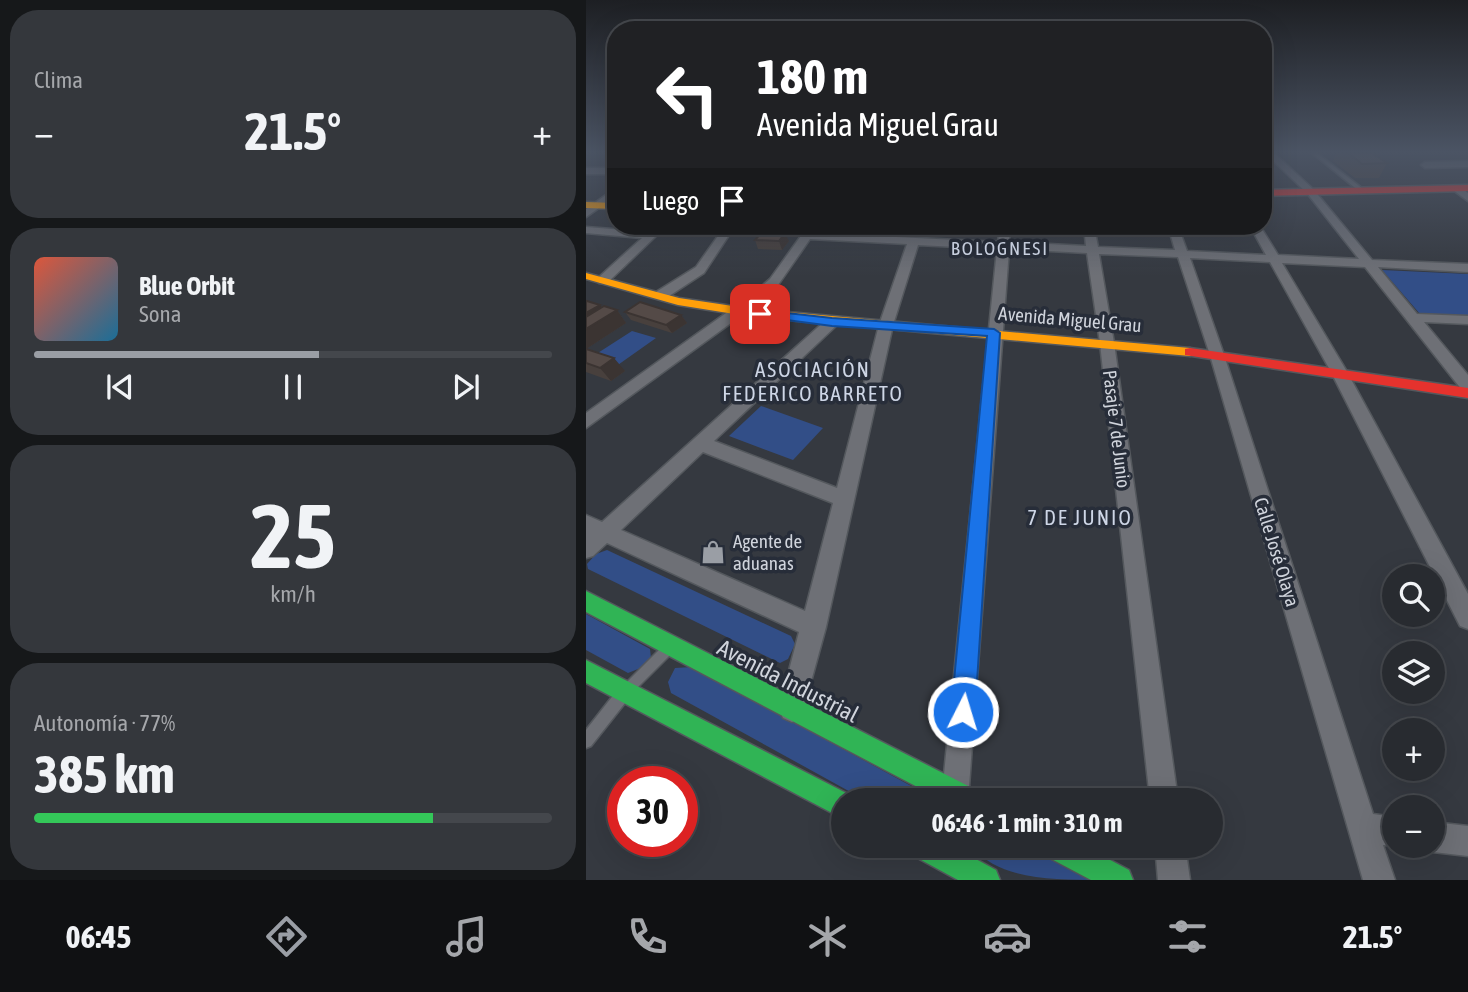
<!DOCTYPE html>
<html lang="es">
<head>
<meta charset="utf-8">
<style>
  :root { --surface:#282b30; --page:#34373c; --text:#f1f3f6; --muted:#a5a7ab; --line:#44474c; --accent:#9a9ea5 }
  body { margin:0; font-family:"Asap Condensed",sans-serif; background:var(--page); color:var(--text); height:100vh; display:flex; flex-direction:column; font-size:26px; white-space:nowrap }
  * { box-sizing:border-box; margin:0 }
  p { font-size:23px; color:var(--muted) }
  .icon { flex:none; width:38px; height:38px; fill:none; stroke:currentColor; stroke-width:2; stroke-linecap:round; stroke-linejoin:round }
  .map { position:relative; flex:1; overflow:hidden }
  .panel { display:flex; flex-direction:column; gap:10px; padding:10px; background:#16181a; width:586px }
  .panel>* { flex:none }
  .banner { position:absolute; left:21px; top:21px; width:665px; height:214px; border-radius:28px; box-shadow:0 7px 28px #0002,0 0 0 2px var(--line); background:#202124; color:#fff; overflow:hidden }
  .controls { position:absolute; left:796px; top:564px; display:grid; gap:14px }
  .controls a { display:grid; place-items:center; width:63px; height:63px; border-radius:50%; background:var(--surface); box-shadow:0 7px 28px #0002,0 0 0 2px var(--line); font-size:35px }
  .speed { position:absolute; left:21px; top:766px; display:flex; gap:14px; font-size:35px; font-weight:700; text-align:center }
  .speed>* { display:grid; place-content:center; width:91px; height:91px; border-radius:50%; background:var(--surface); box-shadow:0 7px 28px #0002,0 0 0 2px var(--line); line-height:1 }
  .speed .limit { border:10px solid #d22; background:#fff; color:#111 }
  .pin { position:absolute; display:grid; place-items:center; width:60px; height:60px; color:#fff; margin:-30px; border-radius:14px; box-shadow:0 4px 10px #0006 }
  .me { position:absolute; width:77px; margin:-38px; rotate:5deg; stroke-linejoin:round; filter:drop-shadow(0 0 5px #0008) }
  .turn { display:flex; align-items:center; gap:24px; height:147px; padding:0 35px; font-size:32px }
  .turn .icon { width:91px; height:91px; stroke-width:2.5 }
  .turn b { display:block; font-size:49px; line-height:60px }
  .then { display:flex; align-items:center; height:66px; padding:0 35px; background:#0003; gap:14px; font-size:26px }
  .big { font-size:52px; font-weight:700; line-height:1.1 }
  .panel .widget { flex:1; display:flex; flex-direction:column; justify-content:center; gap:10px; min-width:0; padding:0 24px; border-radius:28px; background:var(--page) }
  .panel .dial { align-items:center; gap:0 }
  .dial b { font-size:91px; line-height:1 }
  .song { display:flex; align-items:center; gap:21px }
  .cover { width:84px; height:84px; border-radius:10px; background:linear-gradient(135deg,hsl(10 70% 55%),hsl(200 70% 35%)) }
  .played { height:7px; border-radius:4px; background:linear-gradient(90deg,var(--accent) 55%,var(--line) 55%) }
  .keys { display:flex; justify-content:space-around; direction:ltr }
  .heat { display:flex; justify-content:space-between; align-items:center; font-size:38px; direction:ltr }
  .charge { height:10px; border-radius:5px; background:linear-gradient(90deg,#34c759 77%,var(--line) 0) }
  .trip { position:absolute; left:245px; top:788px; width:392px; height:70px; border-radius:35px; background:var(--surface); box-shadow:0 7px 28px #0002,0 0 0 2px var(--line); font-weight:700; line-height:70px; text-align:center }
  .menu { display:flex; height:112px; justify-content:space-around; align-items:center; background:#101113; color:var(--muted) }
  .menu .icon { width:49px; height:49px }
  .menu .current { color:var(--accent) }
  .menu b { font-size:32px; color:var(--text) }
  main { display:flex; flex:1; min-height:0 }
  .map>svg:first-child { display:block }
  .green { fill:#324e87 }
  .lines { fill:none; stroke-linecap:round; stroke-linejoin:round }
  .lane-casing { stroke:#54585d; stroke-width:3 }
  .street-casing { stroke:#54585d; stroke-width:3 }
  .fast-casing { stroke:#54585d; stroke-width:3 }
  .slow-casing { stroke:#54585d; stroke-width:3 }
  .jam-casing { stroke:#54585d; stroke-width:3 }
  .lane { fill:#6e7076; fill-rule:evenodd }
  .street { fill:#6e7076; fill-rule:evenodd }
  .fast { fill:#30b455; fill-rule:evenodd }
  .slow { fill:#ff9f0a; fill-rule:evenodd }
  .jam { fill:#e5322d; fill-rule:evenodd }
  .wall { fill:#48403d }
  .shaded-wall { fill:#3b3432 }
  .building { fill:#544a47; stroke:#3b3432; stroke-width:2 }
  .route { fill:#1a73e8; stroke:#114b97; stroke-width:2 }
  .labels { text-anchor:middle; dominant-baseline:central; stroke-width:7; stroke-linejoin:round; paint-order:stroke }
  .far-quarter-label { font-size:19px; letter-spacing:2px; fill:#ced6e6; stroke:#272d39 }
  .street-label { font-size:19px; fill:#d0d4dc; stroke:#272d39 }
  .poi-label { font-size:19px; fill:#d0d4dc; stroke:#272d39; text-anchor:start }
  .neighbourhood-label { font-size:21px; letter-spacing:2px; fill:#ced6e6; stroke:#272d39 }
  .near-street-label { font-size:23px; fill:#d0d4dc; stroke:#272d39 }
</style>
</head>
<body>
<main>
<section class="panel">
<div class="widget"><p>Clima</p>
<div class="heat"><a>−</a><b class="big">21.5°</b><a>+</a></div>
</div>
<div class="widget">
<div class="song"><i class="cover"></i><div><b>Blue Orbit</b><p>Sona</p></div></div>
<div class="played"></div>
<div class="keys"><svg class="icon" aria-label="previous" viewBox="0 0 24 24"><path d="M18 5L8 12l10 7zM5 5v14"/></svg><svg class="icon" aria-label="pause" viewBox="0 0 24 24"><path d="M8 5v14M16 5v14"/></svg><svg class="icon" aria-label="next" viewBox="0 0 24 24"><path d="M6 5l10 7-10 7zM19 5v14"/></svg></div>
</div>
<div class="widget dial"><b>25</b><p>km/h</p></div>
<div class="widget"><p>Autonomía · 77%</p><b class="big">385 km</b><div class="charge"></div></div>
</section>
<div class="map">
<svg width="882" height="880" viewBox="0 0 882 880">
  <rect width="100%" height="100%" fill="#353940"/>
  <path class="green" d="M796,270l86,4v42l-48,-2z
    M46,331l24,7 -41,29 -25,-9z
    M175,406l62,22 -30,32 -64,-24z
    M21,550l184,86 4,8 -7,15 -8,4 -192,-94 -1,-5 9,-10z
    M0,614l64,35 1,9 -8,9 -15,6 -42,-23z
    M106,667l245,133h-72l-194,-107 -3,-11 7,-14z
    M448,845l65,35c-46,0 -101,0 -127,-34z"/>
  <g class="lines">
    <g class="lane-casing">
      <path id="lane" d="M726,153h5l46,36v2h-4z
        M80,645l4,2 2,4 -2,4 -37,37 -4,2 -4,-2 -2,-4 2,-4 37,-37z
        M34,692l5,1 1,5 -1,5 -34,43 -5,2v-18l29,-37z"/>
    </g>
    <g class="street-casing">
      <path id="street" d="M679,153h9l39,36 59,71 96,4v8l-90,-5 39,47 51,2v8l-44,-2 44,53v16l-6,-1 -97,-123 -83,-4 64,107 122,224v35l-8,-3 -130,-256 -60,-108 -80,-4 34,97 149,459 21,3v28h4h-15l12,35h-32l-153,-525 -32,-98 -79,-3 15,89 64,457h-28l-50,-457 -13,-90 -78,-4 -41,551h-24l-2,-6 55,-545 -79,-4 -25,80 -67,302 -25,91 -9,4 -9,-4 -4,-9 20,-77 -192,-89 -14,13 -7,2v-43l16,7 225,-203 5,-1 7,4 -2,3 -123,116 123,47 42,-163 28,-81 -97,-5 -32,46 -18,17 -174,126v-15l164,-117 20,-17 38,-53h8l-2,7 184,9 2,-16h10l-1,16 77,4 -2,-20h10l4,21 77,3 -7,-24h10l9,25 79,4 -16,-29h10l18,29 81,4 -52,-66zM117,452l130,51 -28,108 -184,-81z
        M882,161v6l-43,1 -4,-3 4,-3z
        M0,168h30v6h-30z
        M867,186h6l9,7v8l-15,-11z
        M30,188v8l-30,21v-8z
        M139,226h10l-31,47 -38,25h-10v-6l40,-25z
        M0,227l65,5 6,3 -50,48h-8v-6l43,-39 -56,-5z
        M847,822l35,4v30l-35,-4 -11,-4v-3h11z
        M569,845h30l5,35h-32z"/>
    </g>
    <g class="fast-casing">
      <path id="fast" d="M0,591l392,200 4,9h-40l-356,-188z
        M0,660l266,136 2,4h-11v18l-9,-4 -248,-131z
        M323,845h41l46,25 4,10h-42l-46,-25z
        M455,845h41l47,25 4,10h-42l-47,-25z"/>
    </g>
    <g class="slow-casing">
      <path id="slow" d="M0,202l30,1v6l-30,-1z
        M0,273l93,25 74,11 437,39 7,4 -7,4 -437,-39 -75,-12 -92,-26z"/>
    </g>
    <g class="jam-casing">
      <path id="jam" d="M882,185v6l-205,5v-6z
        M604,348l278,40v10l-283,-43v-6z"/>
    </g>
    <use href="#lane" class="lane"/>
    <use href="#street" class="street"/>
    <use href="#fast" class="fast"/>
    <use href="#slow" class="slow"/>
    <use href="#jam" class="jam"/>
  </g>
  <path class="wall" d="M750,153h36l15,10 -8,15h-24l-22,-17z
    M169,240l34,1 -7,9 -24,-1z
    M0,302l14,3 2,2 15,3 9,13 -40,26 39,22 -14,10 -25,-9z
    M39,312l56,3 6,8 -15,10 -41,-13z"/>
  <path class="shaded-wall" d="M199,233l4,8 -7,9 -3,-9z
    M14,305l8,10 9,-5 9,13 -40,26v-36z
    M95,315l6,8 -15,10 -6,-8z
    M28,358l11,13 -14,10 -11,-13z"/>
  <path class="building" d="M762,153h24l15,10 -25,1z
    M176,232l23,1 -6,8 -24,-1z
    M1,301l13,4 -14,8v-11z
    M54,302l41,13 -15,10 -41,-13z
    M18,306l13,4 -31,19v-12z
    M0,349l28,9 -14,10 -14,-5z"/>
  <linearGradient id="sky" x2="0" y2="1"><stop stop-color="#1d1f23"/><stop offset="0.55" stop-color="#4b5464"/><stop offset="1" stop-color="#4b5464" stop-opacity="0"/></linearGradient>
  <rect width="882" height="276" fill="url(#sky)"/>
  <path class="route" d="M174,310l72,8 162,11 6,4 -25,379 -4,8 -8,4 -9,-4 -3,-8 36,-376 -155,-10 -76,-10v-5z"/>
  <defs>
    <g id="shop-bare" transform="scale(1.89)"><path d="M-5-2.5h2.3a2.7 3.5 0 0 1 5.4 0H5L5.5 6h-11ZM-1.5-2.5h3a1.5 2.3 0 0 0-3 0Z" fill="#9a9ea5" stroke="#272d39" stroke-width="2.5" paint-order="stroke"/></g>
  </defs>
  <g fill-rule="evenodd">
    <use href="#shop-bare" x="127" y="552"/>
  </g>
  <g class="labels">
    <g class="far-quarter-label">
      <text x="414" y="248">BOLOGNESI</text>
    </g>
    <g class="street-label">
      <text transform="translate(484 319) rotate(5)">Avenida Miguel Grau</text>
      <text transform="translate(531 429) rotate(83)">Pasaje 7 de Junio</text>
      <text transform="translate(691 552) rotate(73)">Calle José Olaya</text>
    </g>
    <g class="poi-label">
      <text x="147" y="541">Agente de<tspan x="147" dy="22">aduanas</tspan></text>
    </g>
    <g class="neighbourhood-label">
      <text x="227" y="369">ASOCIACIÓN<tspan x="227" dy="24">FEDERICO BARRETO</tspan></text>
      <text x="494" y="517">7 DE JUNIO</text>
    </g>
    <g class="near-street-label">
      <text transform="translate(202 681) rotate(27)">Avenida Industrial</text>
    </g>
  </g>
</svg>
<div class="controls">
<a><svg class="icon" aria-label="search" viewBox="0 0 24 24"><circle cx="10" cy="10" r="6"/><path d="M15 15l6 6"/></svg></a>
<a><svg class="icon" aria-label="layers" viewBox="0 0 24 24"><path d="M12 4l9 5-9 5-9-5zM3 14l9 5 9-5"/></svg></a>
<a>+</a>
<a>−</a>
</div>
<div class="speed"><div class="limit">30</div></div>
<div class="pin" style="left:174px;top:314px;background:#d93025"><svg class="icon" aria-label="arrive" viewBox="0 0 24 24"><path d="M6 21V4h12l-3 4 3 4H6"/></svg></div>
<svg class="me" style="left:377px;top:712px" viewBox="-20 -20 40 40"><circle r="17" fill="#1a73e8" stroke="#fff" stroke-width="3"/><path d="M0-11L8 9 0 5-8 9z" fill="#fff"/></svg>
<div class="trip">06:46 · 1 min · 310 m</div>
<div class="banner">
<div class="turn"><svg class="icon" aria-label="left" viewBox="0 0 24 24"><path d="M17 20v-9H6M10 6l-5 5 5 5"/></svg><div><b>180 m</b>Avenida Miguel Grau</div></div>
<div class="then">Luego<svg class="icon" aria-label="arrive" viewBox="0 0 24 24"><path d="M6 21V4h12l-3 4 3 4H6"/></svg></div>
</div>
</div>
</main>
<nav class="menu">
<b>06:45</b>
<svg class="icon current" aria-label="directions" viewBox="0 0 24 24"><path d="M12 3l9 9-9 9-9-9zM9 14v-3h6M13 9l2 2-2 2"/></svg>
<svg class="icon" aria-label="music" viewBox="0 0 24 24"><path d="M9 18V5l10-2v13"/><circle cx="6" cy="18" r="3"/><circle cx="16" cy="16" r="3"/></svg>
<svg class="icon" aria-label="phone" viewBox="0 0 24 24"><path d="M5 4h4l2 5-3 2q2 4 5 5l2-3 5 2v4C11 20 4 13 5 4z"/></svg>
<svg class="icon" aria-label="climate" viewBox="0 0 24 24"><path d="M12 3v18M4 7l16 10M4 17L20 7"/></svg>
<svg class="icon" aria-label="car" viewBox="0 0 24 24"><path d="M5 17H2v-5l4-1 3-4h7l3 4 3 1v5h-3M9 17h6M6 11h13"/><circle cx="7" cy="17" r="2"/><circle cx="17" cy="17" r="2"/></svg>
<svg class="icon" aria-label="filters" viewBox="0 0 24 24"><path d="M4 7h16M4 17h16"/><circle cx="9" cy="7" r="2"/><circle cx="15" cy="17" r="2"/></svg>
<b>21.5°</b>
</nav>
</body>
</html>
